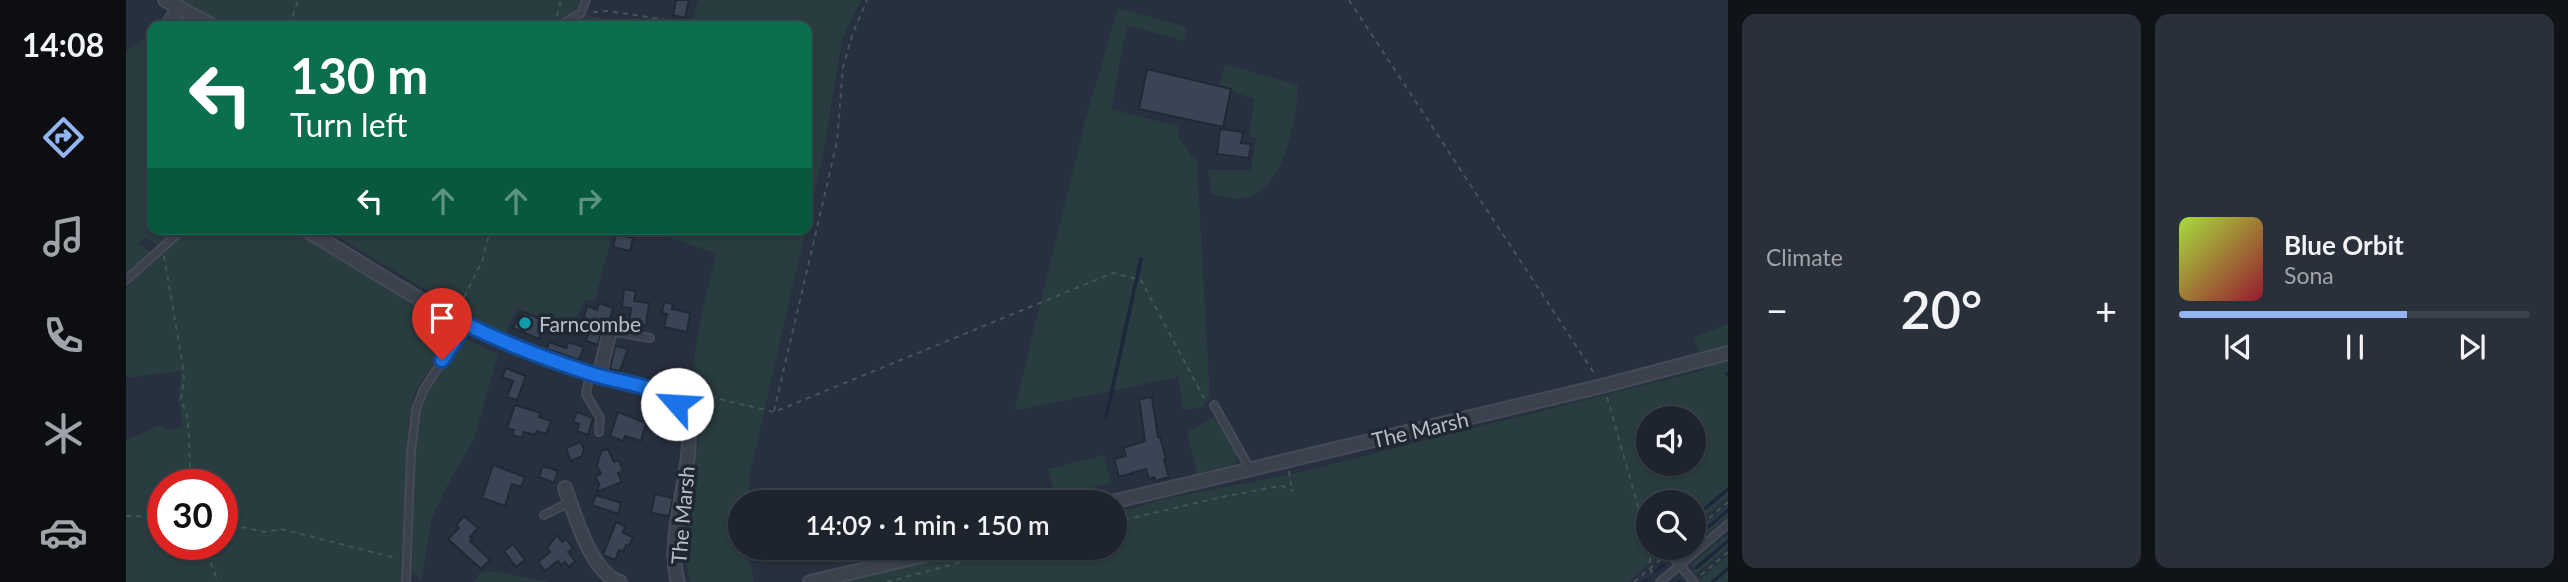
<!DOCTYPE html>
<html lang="en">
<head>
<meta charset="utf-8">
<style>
  :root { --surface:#1d242e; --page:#2a303a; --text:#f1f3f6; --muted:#a0a4aa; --line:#3b414a; --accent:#93b5f2 }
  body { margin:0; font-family:Lato,sans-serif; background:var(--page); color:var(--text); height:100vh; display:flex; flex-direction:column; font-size:26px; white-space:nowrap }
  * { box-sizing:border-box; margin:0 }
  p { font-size:23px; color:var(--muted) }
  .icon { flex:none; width:38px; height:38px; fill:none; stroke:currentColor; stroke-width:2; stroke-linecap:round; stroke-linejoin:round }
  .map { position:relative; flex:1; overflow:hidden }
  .details { display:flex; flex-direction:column; gap:14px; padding:14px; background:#101419; width:840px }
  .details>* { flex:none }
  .top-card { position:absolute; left:21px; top:21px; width:665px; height:214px; border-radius:14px; box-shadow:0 2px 5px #0004,0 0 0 2px var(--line); background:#0b6e4f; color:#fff; overflow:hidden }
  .tools { position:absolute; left:1510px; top:406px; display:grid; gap:14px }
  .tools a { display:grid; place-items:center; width:70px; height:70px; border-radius:50%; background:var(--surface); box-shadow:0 2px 5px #0004,0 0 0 2px var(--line); font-size:35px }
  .speed { position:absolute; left:21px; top:469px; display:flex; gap:14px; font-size:35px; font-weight:700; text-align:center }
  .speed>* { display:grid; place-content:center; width:91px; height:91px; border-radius:50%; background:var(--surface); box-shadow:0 2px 5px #0004,0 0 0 2px var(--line); line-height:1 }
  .speed .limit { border:10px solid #d22; background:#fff; color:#111 }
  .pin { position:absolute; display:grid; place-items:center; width:60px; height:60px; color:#fff; margin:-72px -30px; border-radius:50% 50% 50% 0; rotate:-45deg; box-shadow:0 0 7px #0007 }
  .pin .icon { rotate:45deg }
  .me { position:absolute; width:77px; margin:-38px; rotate:296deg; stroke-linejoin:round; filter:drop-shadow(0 0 5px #0008) }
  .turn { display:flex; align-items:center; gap:24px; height:147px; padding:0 28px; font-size:32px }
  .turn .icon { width:91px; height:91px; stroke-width:2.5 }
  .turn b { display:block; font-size:49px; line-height:60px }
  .lanes { display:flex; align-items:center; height:66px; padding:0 28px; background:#0003; justify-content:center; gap:35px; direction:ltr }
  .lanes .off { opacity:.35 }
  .big { font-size:52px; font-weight:600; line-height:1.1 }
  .details .widget { flex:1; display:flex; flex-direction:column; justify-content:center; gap:10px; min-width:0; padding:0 24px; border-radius:14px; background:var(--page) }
  .song { display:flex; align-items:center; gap:21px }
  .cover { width:84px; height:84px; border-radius:10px; background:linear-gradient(135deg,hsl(80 70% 55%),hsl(350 70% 35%)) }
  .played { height:7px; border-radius:4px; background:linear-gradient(90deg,var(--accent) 65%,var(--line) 65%) }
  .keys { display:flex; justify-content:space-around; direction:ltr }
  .heat { display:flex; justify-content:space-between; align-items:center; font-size:38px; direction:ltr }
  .details .tiles { flex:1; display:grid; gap:14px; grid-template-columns:repeat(2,1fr) }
  .trip { position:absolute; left:602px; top:490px; width:399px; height:70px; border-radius:35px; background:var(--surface); box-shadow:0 2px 5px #0004,0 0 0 2px var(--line); font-weight:600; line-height:70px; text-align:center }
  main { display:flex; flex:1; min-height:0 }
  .dock { display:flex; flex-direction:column; width:126px; justify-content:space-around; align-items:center; background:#0c0e12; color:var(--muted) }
  .dock .icon { width:49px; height:49px }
  .dock .current { color:var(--accent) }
  .dock b { font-size:32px; color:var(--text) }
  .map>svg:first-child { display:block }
  .green { fill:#293c3f; fill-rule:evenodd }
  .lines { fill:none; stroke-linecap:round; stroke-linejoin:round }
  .stream { stroke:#1a273c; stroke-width:3.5 }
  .building { fill:#394454; stroke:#212935; stroke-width:2 }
  .lane-casing { stroke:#444b57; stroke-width:10 }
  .street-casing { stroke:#444b57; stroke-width:16 }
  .path { stroke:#425557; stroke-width:2; stroke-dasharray:5 5; stroke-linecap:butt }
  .lane { stroke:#3b424e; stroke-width:6 }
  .street { stroke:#3b424e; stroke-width:12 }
  .route-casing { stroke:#114b97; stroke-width:18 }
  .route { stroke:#1a73e8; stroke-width:12 }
  .culture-dot { fill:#0f9aa8; stroke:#1f2733; stroke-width:2.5 }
  .labels { text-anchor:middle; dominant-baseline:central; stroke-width:7; stroke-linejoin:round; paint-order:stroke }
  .poi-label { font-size:21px; fill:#b7bdc9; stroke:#1f2733; text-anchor:start }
  .street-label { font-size:21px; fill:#b7bdc9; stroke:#1f2733 }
</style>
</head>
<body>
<main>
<nav class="dock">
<b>14:08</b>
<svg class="icon current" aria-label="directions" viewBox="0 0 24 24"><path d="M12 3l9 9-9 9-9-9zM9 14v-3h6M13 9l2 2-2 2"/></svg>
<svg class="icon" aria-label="music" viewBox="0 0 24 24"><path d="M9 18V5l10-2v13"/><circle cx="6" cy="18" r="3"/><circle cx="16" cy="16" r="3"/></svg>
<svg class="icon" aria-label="phone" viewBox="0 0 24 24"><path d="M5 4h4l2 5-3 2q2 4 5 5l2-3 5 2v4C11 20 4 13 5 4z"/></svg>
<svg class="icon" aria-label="climate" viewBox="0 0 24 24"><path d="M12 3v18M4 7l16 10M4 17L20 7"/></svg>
<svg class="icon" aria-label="car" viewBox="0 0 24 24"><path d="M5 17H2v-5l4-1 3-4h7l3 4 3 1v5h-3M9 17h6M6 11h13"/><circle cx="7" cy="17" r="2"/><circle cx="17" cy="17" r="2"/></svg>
</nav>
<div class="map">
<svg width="1602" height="582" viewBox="0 0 1602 582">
  <rect width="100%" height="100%" fill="#27303e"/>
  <path class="green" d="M48,0h406l-5,12 -29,14h-324z
    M572,0h163l-19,39 -17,107 -18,82v-202h-116z
    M992,8l69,19 -3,14 -57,-16 -16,84 67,17 2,13 17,24 13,234 -7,10 -20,3 -5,-33 -164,34 72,-294z
    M458,15l68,11h-81z
    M26,34v102l-5,39 5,17v37h26l-19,18 -12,-9 -9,4 12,10 -24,25v-226z
    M1099,64l73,21c-2,35 -13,109 -58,114 -9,0 -19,-3 -28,-5l-4,-24h43l5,-32 -7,-2 5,-37 -35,-12z
    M63,229h105l163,99 -42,63 -7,30 -7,161h-275v-142l34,-15 9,5 14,-4 -5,-26 3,-29 -55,7v-92zM37,485h59v59h-59z
    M199,229h289l-19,71h-10l-11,26 -19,-2 -38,-16 -13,29z
    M517,229h163l-57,249v24h-9v46h7l7,34h-64l-6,-34 18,-134 -12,-18 6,-4c-11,-21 14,-113 20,-139z
    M1602,324v25l-28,7 -6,-19z
    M336,337l36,17 -24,86 -28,48 -14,30 -11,63 -9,-10 5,-152 12,-33z
    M1602,359v138l-34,29v-24h-46v46h9l5,5 -34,29h-786l146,-34h127v-34l49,-15 133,-26 407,-103 -1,-4zM1522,418h46v46h-46z
    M1087,417l9,10 15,30 -2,7 -38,11 -10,-43z
    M978,455l7,28 -56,14 -7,-28z
    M1602,505v11l-34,28v-10z
    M1602,534v13l-33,28 -3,-11z
    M1602,555v27h-28l-1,-2z
    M367,571l56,11h-75l6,-9z"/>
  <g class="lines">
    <path class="stream" d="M1601,374l1,-1
      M980,417l35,-158
      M1568,518l34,-29
      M1568,539l34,-29
      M1555,550l2,-2
      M1570,568l32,-27
      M1530,571l8,-6
      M1518,582l2,-2
      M1553,582h1
      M1586,582l16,-13"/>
  </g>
  <path class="building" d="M550,0h13l-4,18 -12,-3z
    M1021,69l84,20 -8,38 -84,-18z
    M1094,129l23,3 -2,11 10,1 -2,14 -32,-4z
    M490,234l17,4 -3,13 -17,-4z
    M498,289l12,2 -2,10 15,2 -3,23 -17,-2 2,-16 -9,-1z
    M538,302l9,2 -1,5 18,4 -3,19 -23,-5 3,-13 -5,-1z
    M473,303l14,5 -4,14 -7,6 -4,17 -12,-4 6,-17 -9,-3 4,-15 10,4z
    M398,312l23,10 -8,17 -26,-11 6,-13 3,2z
    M423,342l17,6 2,-6 16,5 -5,13 -32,-11z
    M489,346l13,3 -8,22 -10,-2z
    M380,368l20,8 -9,24 -10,-3 6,-16 -11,-4z
    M1026,397l6,40h2l6,22 -2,1 5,17 -14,4 -1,-4 -5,2 -3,-10 -27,8 -5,-18 12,-3 -3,-8 22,-7 -6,-42z
    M389,405l26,8 -2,4 12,4 -5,13 -9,-3 -2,4 -11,-3 -2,6 -10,-3 2,-5 -7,-2z
    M451,412l16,6 -5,17 -11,-4 2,-7 -6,-2z
    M492,412l28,11 -5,18 -16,-5 -2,5 -13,-5z
    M455,442l3,7 -2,7 -11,5 -5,-13z
    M482,449l6,13 5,-2 4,12 -5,1 4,9 -25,10 2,-8 -4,-8 6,-2 -4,-8 4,-15z
    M367,465l32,12 -4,10 -9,-3 -7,22 -23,-8z
    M417,466l15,5 -4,12 -15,-6z
    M529,494l18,4 -4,18 -18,-3z
    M470,495l25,8 -3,11 -26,-9z
    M338,516l14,12 -8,9 2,2 -2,2 20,19 -9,9 -33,-30 11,-11 -3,-3z
    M490,522l9,4 -2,7 10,4 -4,9 -3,-1 -3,7 -4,-2 -4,10 -12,-5z
    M431,535l5,7 4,-3 7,9 -5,4 7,9 -6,6 -4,-5 -4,3 -3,-4 -13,10 -7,-9 12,-10 -3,-4z
    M387,544l12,16 -9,7 -12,-16z"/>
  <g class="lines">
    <g class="lane-casing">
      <path id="lane" d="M432,26l23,-13 5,-13
        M0,280l57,-51
        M484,331l40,7
        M464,373l-4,21 14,24 -1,14
        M1088,405l36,64
        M418,515l26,-13
        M1539,548l29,34
        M280,582l5,-129 5,-44 8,-20 42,-65
        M1534,582l68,-58"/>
    </g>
    <g class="street-casing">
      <path id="street" d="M39,0l48,26
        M41,26l12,-19
        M178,229c58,34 115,73 176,102 33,16 69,28 104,40 28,10 87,14 100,43 18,40 -21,116 -6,168
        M473,376l11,-45
        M439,488c10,27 26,85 55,94
        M986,502l490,-116 126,-33
        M684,582l146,-34"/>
    </g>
    <path class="path" d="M1223,0l245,373
      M467,12l15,-1 72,11
      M431,16l4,-16
      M164,26l8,-26
      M26,147l-4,50 4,27
      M28,229l4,9
      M38,256l19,111 1,13 -3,19 7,20 3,66
      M334,306l23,-47 7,-30
      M1481,397l41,145
      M567,405l14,-9 67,16 339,-139 28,7 64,120
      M648,411l63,-269 6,-75 10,-34 14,-33
      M1163,471l3,19
      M0,516l37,1
      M989,522l107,-25 52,-10 8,-1 11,5
      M96,523l43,9 16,-3 115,29
      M1568,531l34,-29
      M78,544l14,38
      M1524,548v20l4,9
      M1575,575l27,-23
      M761,582l127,-34
      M1508,582l28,-24"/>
    <use href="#lane" class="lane"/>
    <use href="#street" class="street"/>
  </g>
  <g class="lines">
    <g class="route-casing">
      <path id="route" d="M316,360l24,-36c40,20 83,36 126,50 27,9 63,10 85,30"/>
    </g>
    <use href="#route" class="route"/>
  </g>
  <circle class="culture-dot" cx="399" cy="323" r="7"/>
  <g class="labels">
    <g class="poi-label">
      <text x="413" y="323">Farncombe</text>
    </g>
    <g class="street-label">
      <text transform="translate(1294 429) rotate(-13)">The Marsh</text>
      <text transform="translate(556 515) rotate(-85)">The Marsh</text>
    </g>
  </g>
</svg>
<div class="tools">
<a><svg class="icon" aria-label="sound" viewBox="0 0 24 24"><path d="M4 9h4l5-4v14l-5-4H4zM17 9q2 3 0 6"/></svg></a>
<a><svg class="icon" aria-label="search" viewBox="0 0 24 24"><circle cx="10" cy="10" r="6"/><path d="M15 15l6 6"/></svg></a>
</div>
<div class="speed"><div class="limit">30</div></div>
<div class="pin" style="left:316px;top:360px;background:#d93025"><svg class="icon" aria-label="arrive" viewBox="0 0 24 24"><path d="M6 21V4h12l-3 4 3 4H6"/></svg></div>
<svg class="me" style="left:551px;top:404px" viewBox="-20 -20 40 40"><circle r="19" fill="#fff"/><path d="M0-13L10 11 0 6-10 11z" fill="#1a73e8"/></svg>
<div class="trip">14:09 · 1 min · 150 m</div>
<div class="top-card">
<div class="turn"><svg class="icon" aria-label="left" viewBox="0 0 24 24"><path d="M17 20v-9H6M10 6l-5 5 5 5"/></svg><div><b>130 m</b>Turn left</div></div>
<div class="lanes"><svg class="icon" aria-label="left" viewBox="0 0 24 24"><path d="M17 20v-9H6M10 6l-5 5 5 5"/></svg><svg class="icon off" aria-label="ahead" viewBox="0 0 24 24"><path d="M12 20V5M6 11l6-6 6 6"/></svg><svg class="icon off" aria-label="ahead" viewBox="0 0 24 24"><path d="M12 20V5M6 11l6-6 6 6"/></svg><svg class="icon off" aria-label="right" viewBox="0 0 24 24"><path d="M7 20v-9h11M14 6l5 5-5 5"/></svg></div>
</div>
</div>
<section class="details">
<div class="tiles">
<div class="widget"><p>Climate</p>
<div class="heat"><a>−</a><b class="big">20°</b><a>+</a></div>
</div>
<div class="widget">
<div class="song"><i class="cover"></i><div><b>Blue Orbit</b><p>Sona</p></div></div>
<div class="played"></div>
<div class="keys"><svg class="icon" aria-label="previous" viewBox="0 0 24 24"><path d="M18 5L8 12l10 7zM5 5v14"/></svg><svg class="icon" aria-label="pause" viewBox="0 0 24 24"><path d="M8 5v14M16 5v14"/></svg><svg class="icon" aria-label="next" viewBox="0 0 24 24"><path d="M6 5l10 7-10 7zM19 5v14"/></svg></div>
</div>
</div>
</section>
</main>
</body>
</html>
